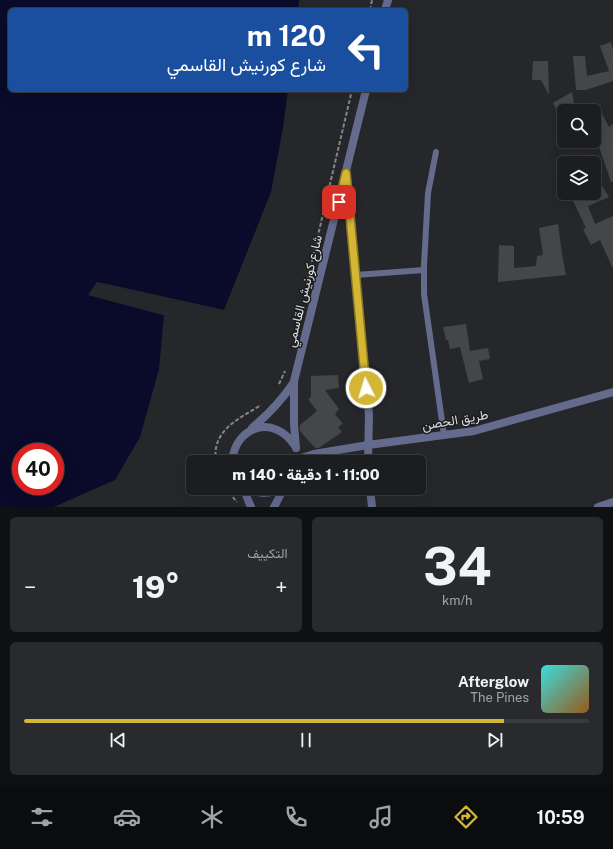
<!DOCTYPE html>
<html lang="ar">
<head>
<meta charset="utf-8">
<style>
  :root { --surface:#1c1d20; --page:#292a2d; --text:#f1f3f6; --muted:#a0a2a5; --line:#3a3b3e; --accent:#d3b635 }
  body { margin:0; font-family:"Public Sans",Vazirmatn,sans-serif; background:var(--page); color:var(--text); direction:rtl; height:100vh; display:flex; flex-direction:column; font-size:15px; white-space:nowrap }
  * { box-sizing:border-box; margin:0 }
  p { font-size:13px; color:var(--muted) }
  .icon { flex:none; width:22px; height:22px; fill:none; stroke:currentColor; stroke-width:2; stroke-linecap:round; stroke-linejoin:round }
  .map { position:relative; height:507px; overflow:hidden; direction:ltr }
  .sheet { display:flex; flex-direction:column; gap:10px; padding:10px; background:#0f1012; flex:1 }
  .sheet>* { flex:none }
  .hud { position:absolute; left:8px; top:8px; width:400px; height:84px; border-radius:6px; box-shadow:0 4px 16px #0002,0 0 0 1px var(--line); direction:rtl; background:#1a4fa0; color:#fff; overflow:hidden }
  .tools { position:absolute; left:557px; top:104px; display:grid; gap:8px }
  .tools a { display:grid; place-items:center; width:44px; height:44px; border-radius:6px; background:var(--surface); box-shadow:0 4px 16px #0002,0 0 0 1px var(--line); font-size:20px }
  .speed { position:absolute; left:12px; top:443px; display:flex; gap:8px; font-size:20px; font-weight:700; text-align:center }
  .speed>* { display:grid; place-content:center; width:52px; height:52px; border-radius:50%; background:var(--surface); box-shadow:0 4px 16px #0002,0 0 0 1px var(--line); line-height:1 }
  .speed .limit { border:6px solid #d22; background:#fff; color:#111 }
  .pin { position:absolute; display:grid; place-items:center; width:34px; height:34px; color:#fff; margin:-17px; border-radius:8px; box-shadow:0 2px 6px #0006 }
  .me { position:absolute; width:44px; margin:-22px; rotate:355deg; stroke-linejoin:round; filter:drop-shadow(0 0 3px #0008) }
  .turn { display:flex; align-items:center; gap:14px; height:84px; padding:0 16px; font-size:18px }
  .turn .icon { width:52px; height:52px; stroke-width:2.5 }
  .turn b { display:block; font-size:28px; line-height:34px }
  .big { font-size:30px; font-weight:800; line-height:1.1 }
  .sheet .card { flex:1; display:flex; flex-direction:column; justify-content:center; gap:6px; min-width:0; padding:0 14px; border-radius:6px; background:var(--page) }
  .sheet .dial { align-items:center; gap:0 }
  .dial b { font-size:52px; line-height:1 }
  .song { display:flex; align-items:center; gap:12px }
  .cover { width:48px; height:48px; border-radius:6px; background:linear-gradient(135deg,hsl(180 70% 55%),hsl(30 70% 35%)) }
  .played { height:4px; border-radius:2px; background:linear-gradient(90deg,var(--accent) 85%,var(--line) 85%) }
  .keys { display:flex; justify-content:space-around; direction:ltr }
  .heat { display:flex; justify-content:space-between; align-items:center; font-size:22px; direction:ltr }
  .sheet .tiles { flex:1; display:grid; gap:10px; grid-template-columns:1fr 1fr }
  .card:last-child { grid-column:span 2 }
  .trip { position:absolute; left:186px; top:455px; width:240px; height:40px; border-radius:6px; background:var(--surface); box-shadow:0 4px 16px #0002,0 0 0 1px var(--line); font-weight:800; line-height:40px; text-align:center; direction:rtl }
  .tabs { display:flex; height:64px; justify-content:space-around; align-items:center; background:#0b0c0d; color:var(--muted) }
  .tabs .icon { width:28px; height:28px }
  .tabs .active { color:var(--accent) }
  .tabs b { font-size:18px; color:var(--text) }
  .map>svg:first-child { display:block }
  .water { fill:#0a0b2a; fill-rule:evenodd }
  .pier { fill:#26272b }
  .building { fill:#45464a }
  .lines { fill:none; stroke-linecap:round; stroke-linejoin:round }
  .path { stroke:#858689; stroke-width:2; stroke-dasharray:4 2; stroke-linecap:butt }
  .service { stroke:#646b8d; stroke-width:6 }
  .minor { stroke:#646b8d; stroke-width:8 }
  .tertiary { stroke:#646b8d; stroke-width:8 }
  .route-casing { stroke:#897622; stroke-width:10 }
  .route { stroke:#d3b635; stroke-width:7 }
  .labels { text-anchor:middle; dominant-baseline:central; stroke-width:3; stroke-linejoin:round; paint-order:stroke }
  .street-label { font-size:13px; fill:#dddee0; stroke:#1d1e21 }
</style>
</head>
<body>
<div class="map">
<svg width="613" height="507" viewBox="0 0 613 507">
  <rect width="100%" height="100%" fill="#26272b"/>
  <path class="water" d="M0,0h299l-1,10h-288v80h278l-5,38 -12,64 -47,118 -127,-28 -8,13 75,20 -5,54 -19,68 -25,43 -61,27h-54zM21,452h34v34h-34z"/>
  <path class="pier" d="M97,282l126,28 2,1 -2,1 -125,-28 -6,10 72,20 2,2 -78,-21z
    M118,479l-2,3 -57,25h-5z"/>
  <path class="building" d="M611,42l2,8v31l-27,9h-10l-3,-34h12l2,20 22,-5 -9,-25z
    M533,61h15l1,34 -8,-15h-9z
    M572,92l2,12 -16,9 -5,-10z
    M601,112l8,15 4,-3v58h-2l-17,-50v-16z
    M594,173l15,24 -21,9 7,18 18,-8v53l-13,-29 -9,5 -8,-16 3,-1 -13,-27 21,-8z
    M558,224l4,30 4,21 -68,7 1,-37 15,1v22l22,-2 1,-10 6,-1 -4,-27z
    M466,324l4,27 18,-3 2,11 -11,2 4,18 -14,4 -9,-36 -10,2 -2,-9h-2l-3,-13z
    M338,375l1,13 -14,2 14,19 -4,5 8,10 -5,3 4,5 -23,16h-4l-15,-17v-6l17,-14 -9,-12 3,-2v-21z"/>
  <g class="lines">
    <path class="path" d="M370,10l2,-10
      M305,291l47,-201
      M279,384l6,-13
      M216,462c-5,-32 23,-43 45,-57
      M225,488l12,14"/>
    <path class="service" d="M436,152l-8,41 -4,72v29l20,141
      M356,275l68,-5"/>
    <path class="minor" d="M598,507l15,-5"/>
    <path class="tertiary" d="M385,10l3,-10
      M347,179l22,236 -1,47
      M252,428c17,-14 30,-28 42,-46
      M296,448l-2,-24v-43l72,-291
      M298,459l16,-5 54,-9 106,-14 139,-39
      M232,462c3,-37 43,-48 63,-16
      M243,488l8,19
      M247,488c13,7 23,6 35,0
      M370,488l2,19
      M274,507l10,-19"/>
  </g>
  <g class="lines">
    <g class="route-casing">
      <path id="route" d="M339,202l7,-29 20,215"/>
    </g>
    <use href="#route" class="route"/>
  </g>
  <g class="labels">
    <g class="street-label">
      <text transform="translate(304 291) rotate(-76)">شارع كورنيش القاسمي</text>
      <text transform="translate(455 420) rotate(-10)">طريق الحصن</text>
    </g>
  </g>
</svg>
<div class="tools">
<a><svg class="icon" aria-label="search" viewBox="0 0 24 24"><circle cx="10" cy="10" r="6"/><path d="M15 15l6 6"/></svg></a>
<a><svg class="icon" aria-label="layers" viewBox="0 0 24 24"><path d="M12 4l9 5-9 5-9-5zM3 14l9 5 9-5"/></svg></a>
</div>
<div class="speed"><div class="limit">40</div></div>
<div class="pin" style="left:339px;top:202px;background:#d93025"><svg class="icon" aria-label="arrive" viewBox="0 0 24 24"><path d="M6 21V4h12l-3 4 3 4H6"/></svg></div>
<svg class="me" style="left:366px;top:388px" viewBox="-20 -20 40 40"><circle r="17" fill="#d3b635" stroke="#fff" stroke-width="3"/><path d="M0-11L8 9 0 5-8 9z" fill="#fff"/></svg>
<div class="trip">11:00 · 1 دقيقة · 140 m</div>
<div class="hud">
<div class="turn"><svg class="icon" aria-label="left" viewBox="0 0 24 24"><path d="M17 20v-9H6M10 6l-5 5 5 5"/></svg><div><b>120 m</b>شارع كورنيش القاسمي</div></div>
</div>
</div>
<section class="sheet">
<div class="tiles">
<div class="card dial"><b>34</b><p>km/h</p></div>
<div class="card"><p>التكييف</p>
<div class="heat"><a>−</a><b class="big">19°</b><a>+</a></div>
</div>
<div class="card">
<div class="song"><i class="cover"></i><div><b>Afterglow</b><p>The Pines</p></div></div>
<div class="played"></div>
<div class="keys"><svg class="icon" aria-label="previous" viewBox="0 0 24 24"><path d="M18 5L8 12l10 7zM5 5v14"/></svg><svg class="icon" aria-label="pause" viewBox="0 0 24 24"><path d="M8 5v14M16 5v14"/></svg><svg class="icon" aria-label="next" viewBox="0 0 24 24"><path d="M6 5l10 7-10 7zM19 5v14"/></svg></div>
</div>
</div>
</section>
<nav class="tabs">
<b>10:59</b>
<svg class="icon active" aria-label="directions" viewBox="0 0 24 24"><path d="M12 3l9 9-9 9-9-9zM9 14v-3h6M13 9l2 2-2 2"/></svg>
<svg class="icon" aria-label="music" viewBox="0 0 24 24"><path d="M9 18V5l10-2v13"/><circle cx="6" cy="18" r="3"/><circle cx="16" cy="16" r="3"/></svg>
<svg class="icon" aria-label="phone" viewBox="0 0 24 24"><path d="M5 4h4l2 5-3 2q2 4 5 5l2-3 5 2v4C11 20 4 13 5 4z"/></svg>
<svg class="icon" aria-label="climate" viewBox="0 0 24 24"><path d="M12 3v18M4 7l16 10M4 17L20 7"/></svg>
<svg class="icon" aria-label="car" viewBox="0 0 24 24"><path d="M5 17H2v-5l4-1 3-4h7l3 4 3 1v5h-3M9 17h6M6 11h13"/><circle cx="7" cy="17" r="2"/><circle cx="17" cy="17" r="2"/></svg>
<svg class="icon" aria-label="filters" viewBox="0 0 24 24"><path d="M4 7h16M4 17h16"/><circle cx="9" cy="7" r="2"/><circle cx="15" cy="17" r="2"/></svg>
</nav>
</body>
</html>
